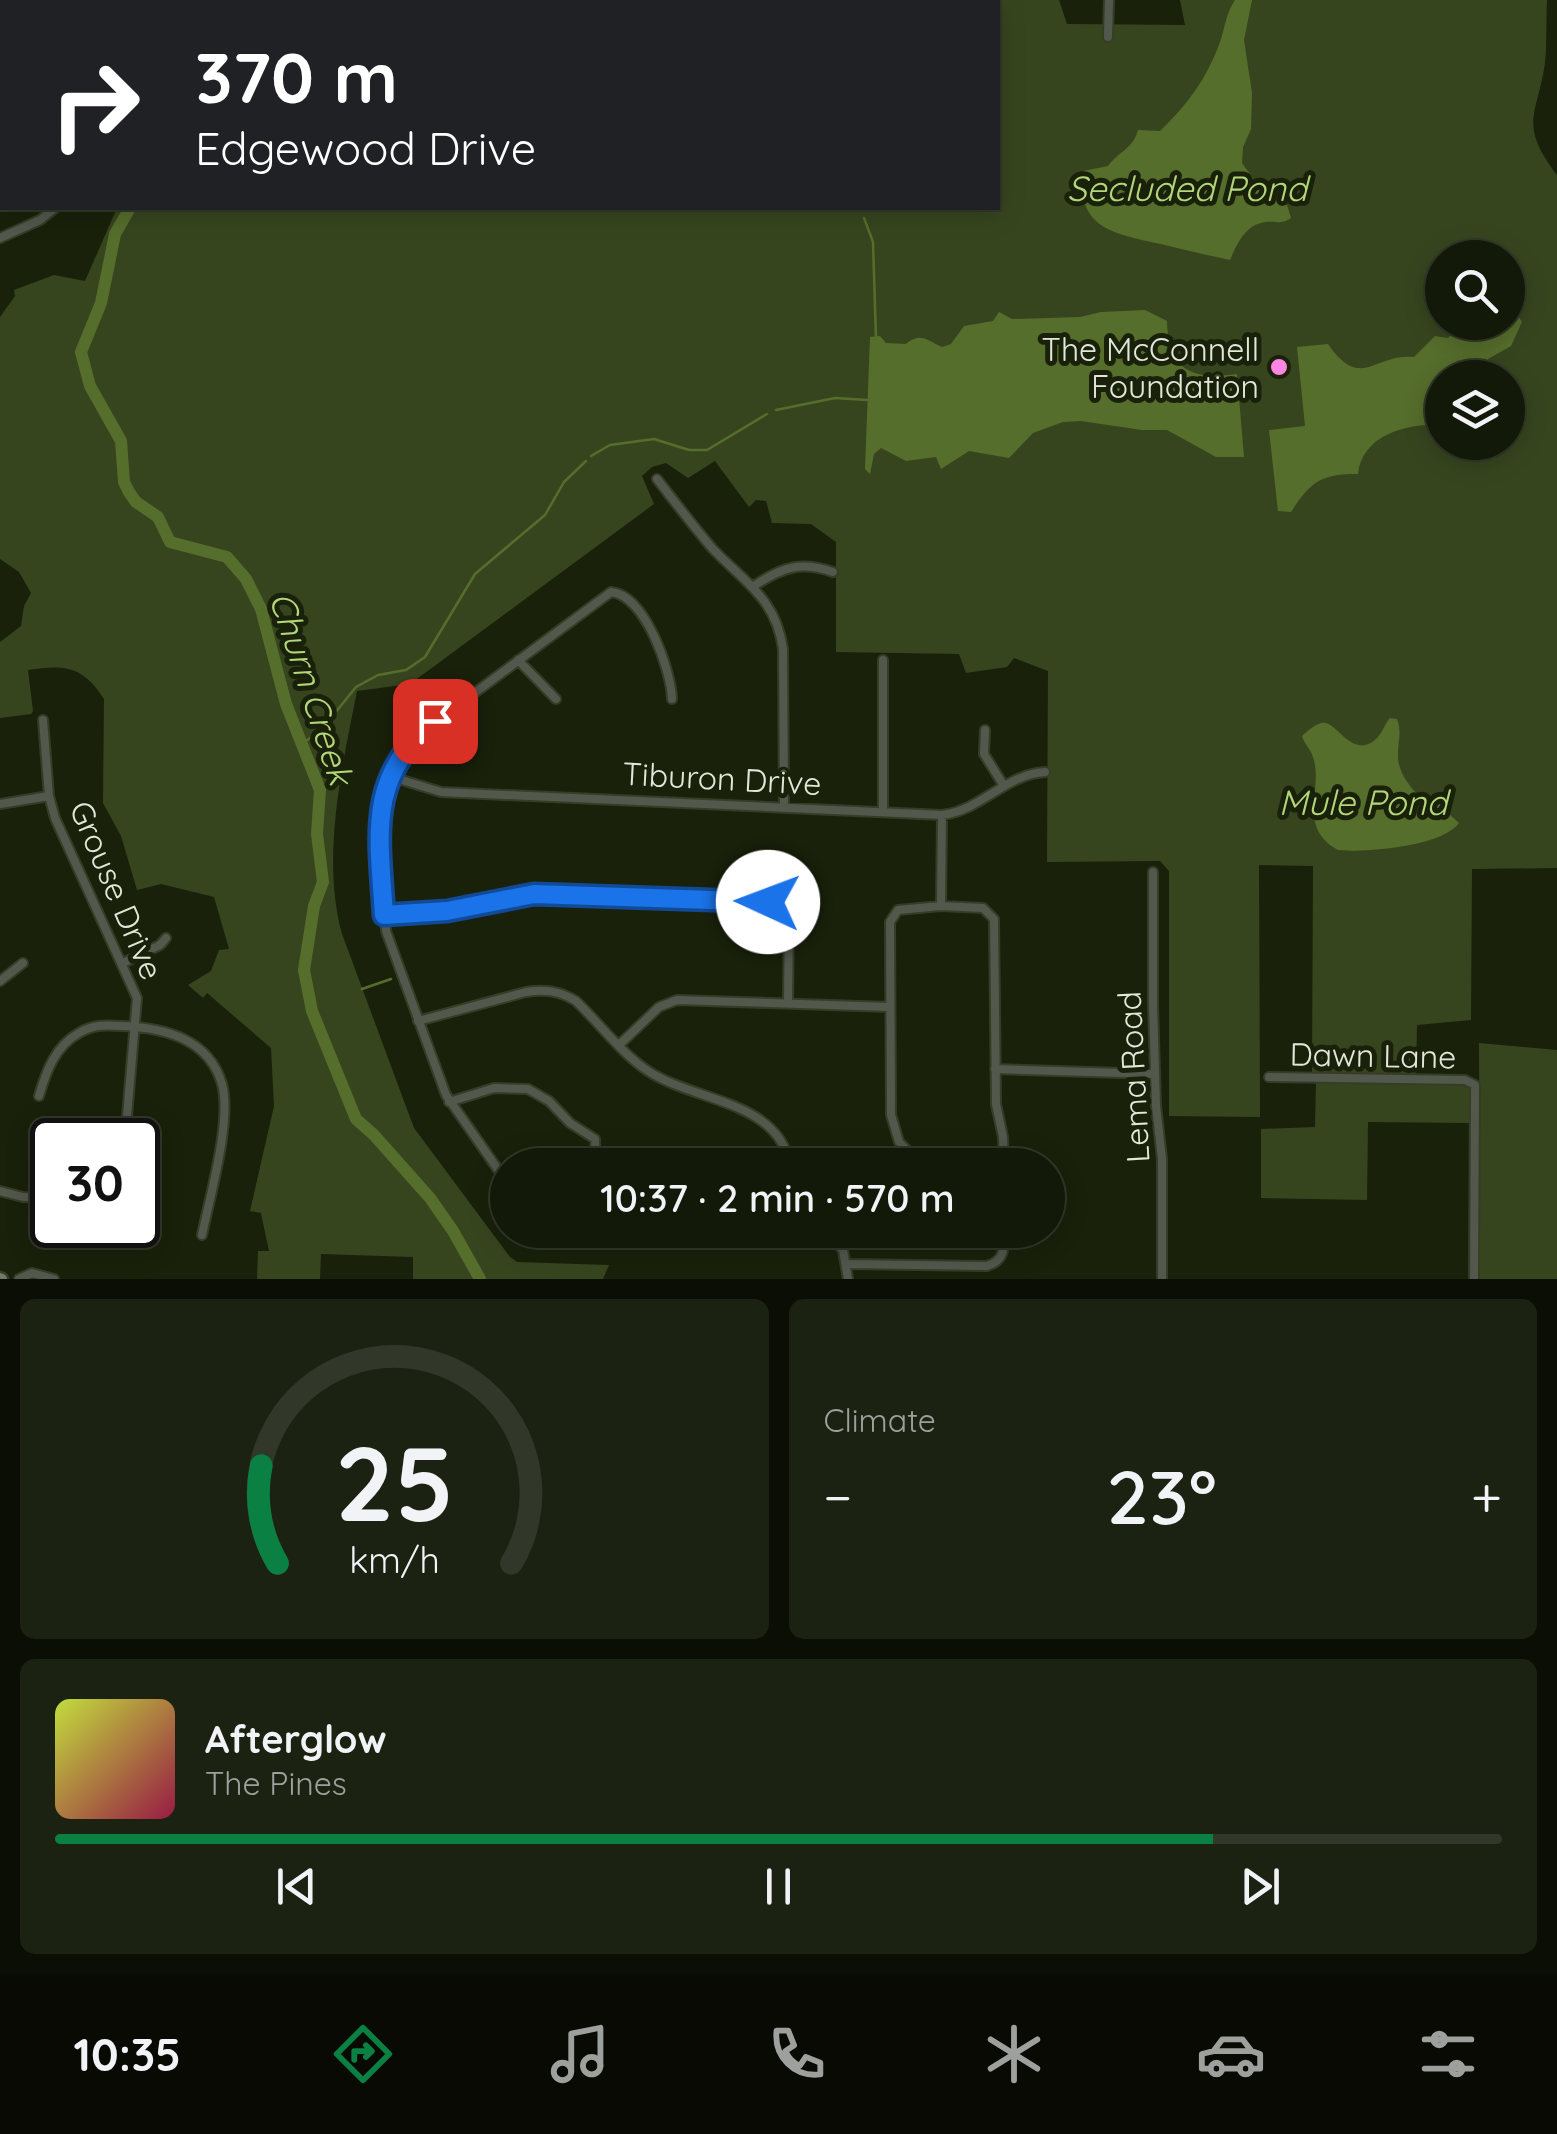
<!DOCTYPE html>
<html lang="en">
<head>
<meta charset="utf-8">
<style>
  :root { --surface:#131908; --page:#1c2212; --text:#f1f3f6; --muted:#9da09c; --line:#323829; --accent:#0b8043 }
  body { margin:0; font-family:Quicksand,sans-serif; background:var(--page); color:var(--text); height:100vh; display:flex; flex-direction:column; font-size:38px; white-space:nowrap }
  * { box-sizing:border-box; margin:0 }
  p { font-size:32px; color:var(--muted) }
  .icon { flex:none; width:55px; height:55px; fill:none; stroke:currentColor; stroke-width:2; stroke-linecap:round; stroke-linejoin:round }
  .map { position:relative; height:1279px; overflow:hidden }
  .details { display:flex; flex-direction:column; gap:20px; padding:20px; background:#0a0e04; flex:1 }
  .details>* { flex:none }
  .guide { position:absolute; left:0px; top:0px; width:1000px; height:210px; box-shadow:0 5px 25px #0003,0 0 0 2px var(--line); background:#202124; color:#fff; overflow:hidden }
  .controls { position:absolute; left:1425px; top:240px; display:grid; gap:20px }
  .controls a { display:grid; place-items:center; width:100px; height:100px; border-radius:50%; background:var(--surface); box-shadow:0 5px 25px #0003,0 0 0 2px var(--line); font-size:50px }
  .speed { position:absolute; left:30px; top:1118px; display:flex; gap:20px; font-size:50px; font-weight:700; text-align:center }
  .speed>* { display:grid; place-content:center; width:130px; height:130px; border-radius:50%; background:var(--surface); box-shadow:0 5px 25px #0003,0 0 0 2px var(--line); line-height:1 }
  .speed .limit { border:5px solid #111; border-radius:15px; background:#fff; color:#111 }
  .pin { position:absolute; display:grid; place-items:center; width:85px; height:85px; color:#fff; margin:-42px; border-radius:20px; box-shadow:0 5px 15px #0006 }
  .me { position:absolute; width:110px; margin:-55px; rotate:272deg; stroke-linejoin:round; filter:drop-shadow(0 0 8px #0008) }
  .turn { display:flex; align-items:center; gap:35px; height:210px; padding:0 30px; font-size:45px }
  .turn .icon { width:130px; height:130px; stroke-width:2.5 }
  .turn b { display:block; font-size:70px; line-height:85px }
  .big { font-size:75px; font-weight:600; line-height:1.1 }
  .details .tile { flex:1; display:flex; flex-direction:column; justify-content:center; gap:15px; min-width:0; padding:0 35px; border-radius:15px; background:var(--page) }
  .details .dial { align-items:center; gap:0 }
  .dial svg { height:260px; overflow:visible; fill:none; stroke:var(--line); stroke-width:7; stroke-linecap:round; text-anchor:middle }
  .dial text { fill:var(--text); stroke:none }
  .song { display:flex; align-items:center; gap:30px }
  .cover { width:120px; height:120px; border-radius:15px; background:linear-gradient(135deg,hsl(70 70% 55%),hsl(340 70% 35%)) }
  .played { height:10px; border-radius:5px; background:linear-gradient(90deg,var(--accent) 80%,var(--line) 80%) }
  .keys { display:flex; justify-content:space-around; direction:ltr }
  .heat { display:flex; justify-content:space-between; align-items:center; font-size:55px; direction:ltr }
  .details .tiles { flex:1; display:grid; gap:20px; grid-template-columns:1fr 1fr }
  .tile:last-child { grid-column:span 2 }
  .trip { position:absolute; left:490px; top:1148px; width:575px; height:100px; border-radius:50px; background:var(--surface); box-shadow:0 5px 25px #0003,0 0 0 2px var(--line); font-weight:600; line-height:100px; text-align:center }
  .tab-bar { display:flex; height:160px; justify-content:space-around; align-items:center; background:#080a03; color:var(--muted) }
  .tab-bar .icon { width:70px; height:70px }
  .tab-bar .selected { color:var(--accent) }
  .tab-bar b { font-size:45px; color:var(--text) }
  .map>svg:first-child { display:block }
  .built { fill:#1e290a }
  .green { fill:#37451f; fill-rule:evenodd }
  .water { fill:#566e2c }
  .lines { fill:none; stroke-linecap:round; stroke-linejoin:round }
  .stream { stroke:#566e2c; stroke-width:2.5 }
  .river { stroke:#566e2c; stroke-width:12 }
  .street-casing { stroke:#353d27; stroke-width:12 }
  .secondary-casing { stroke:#353d27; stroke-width:15 }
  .street { stroke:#53584d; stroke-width:8 }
  .secondary { stroke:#717967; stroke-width:10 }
  .route-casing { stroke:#114b97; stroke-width:25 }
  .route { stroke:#1a73e8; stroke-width:18 }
  .poi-dot { fill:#fd86e2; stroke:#19210a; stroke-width:4 }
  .labels { text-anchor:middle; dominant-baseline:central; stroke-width:10; stroke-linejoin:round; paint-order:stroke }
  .poi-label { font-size:32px; fill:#e1e8d9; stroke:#19210a; text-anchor:end }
  .street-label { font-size:32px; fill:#e1e8d9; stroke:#19210a }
  .water-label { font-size:35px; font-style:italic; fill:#b3d679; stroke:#19210a }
</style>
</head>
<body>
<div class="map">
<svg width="1557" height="1279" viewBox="0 0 1557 1279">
  <rect width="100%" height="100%" fill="#19210a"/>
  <path class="built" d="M0,0h131l-129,2v30z"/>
  <path class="green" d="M151,0h908l8,24 118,1 -5,-25h367c-1,21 0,43 -2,63 -8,54 -27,60 12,112v693l-85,1 -1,151 -54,5 -1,50 -104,-2 1,-207 -54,-1 1,252 -91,-1v-245l-9,-10 -113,1 1,-191 -34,-13 -7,9 -41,6 -7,-19 -123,-2v-110l-25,-18 -39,-1 -6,-22 -10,-1 -7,7 -34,-46 -27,17 -22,-15 -14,4 -10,9 12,28 -244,180 -53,7c-15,77 -36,165 -15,243l72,194 96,129 7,5 92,3 -6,14h-190v-22l-92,-3 -1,25h-63l1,-28h11l-8,-38 -11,-2 24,-105 -3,-58 -64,-55 -4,5 -15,-13 23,-14 8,-21 10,-1 -15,-52 -53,-13 -24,6 -16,-54 -18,-33 1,-104c-22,-34 -40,-34 -76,-29l5,41 -2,3 -31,4v-76l21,-16 3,-20 7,-13 -12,-21 -19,-13v-242l15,-21 -1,-6 40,-15 31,6 32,-73h881v-206h-848zM1442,258h66v64h-66zM1442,378h66v64h-66z
    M1479,1043l78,7v229h-77z
    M1316,1081l155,4 -1,38 -102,-1 -1,78 -106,-2v-69l54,-2z"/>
  <path class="water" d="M1235,0h17l-8,40 8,53 -1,36 -8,18 -1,16 25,35 20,7 4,13c-11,7 -14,3 -26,4 -20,3 -28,22 -35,38 -23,-5 -46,-10 -69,-16 -45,-10 -86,-15 -78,-73l25,-5c10,-14 25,-17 30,-36l22,1c27,-26 45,-50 59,-86 6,-16 6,-30 16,-45z
    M1145,310l22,11c1,50 25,59 70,53l7,83h-28l-49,-27h-25l-61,-9 -18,1 -30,11 -24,25 -40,-7 -28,18 -5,-12 -30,4 -25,-13 -7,6 -4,20 -5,-5 5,-132 10,-1 6,7 20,1c15,-12 20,-4 36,3l9,-3 13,-18 29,-5 6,-9 13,7 68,-2 21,-5z
    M1515,311l7,11 -11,24 -23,13 4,18 -50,1v47c-33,-2 -80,9 -84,49 -37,0 -47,7 -67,38l-13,-1 -9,-81 36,-4 -8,-79 31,-3c33,48 46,9 86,13l21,-21 13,2 7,-7 2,-8 21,5 30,-6v-6z
    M1390,718l7,1c5,14 1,21 1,35 -1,18 12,33 24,45l18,-1 8,15 11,10c-16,23 -93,30 -121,27 -42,-23 -14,-61 -25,-93 -2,-8 -9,-13 -11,-21 4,-4 13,-12 20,-13 15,-3 30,39 55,15 6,-6 8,-15 13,-20z"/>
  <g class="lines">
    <path class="stream" d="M177,2l1,-2
      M864,218l9,24 3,97
      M776,410l59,-12 32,2
      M591,456l19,-11 44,-6 35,11h18l60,-36
      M302,744l20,-15 34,-42 22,-12 28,-5 19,-13 50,-83 70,-59 19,-33 22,-21
      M362,989l29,-10"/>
    <path class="river" d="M257,2l2,-2
      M130,208l-15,26 -14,69 -20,49 9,34 31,55 3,41 5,10 7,10 22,15 12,25 57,15 19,22 15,30 25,95 34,86 -3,44 6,48 -9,24 -10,64 8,41 44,108 18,16 56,63 23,33 27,48"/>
    <g class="street-casing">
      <path id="street" d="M1108,37l1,-37
        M0,40h2
        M0,134l2,-1
        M0,238l40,-18 15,-12
        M657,479c18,23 36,47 55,69 32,34 64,50 71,101l1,157
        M754,586c28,-19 47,-25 79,-14
        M518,660l38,39
        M43,720l6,76 6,22 82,180 -12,142
        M985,730l-1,24 20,32
        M389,776l52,16 501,23c40,-5 64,-41 103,-43
        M0,804l49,-8
        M883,811v-151
        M1153,872v132l3,102 6,53v120
        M941,906l1,-91
        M384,915l63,-4 87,-17 239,9 10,4 6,8 -1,87
        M123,963l37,-18 6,-7
        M0,981l23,-18
        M418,1021l108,-29c19,-3 34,-1 50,9 24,23 45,52 72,70 47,31 130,29 142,94
        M619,1045l40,-38 18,-7 212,7
        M995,1069l160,5
        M1269,1077l196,3 10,5 -1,194
        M39,1096c7,-24 16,-50 40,-63 14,-9 29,-8 44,-7 42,2 86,13 99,58 10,36 -12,112 -20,151
        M449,1102l45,-14 34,1 21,12 21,22 25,16 1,26
        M922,1165l-23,-23 -8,-27 -1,-193 8,-12 43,-4 42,2 11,11 2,185 7,33 1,28
        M508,1184l-62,-89 -60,-164 -6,-99 2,-35 11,-30 26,-33 192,-142c34,3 60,78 61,107
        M0,1191l23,6 29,1
        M825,1230l18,20 5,29
        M848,1264l139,2c19,-6 17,-19 17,-36
        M19,1279l13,-6 22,6"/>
    </g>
    <g class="secondary-casing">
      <path id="secondary" d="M0,1278l2,1"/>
    </g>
    <use href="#street" class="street"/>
    <use href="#secondary" class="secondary"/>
  </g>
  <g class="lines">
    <g class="route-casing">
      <path id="route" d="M435,721c-69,55 -56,115 -51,194l63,-4 87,-17 234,8"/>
    </g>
    <use href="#route" class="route"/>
  </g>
  <circle class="poi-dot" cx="1279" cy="367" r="10"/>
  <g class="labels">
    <g class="poi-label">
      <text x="1259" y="349">The McConnell<tspan x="1259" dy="37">Foundation</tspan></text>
    </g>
    <g class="street-label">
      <text transform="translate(722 778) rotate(3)">Tiburon Drive</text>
      <text transform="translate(117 890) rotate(67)">Grouse Drive</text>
      <text transform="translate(1373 1055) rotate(1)">Dawn Lane</text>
      <text transform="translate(1133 1077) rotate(-93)">Lema Road</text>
    </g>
    <g class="water-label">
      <text x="1187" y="188">Secluded Pond</text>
      <text transform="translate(312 688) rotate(72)">Churn Creek</text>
      <text x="1363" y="802">Mule Pond</text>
    </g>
  </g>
</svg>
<div class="controls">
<a><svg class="icon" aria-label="search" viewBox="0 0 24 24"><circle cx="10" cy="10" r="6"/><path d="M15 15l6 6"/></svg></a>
<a><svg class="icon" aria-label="layers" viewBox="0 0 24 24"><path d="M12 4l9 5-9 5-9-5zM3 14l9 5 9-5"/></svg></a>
</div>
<div class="speed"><div class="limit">30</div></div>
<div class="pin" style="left:435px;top:721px;background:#d93025"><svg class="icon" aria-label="arrive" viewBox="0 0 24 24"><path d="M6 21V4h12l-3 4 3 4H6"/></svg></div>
<svg class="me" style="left:768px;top:902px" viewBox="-20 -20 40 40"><circle r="19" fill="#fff"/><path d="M0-13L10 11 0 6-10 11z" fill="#1a73e8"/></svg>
<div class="trip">10:37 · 2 min · 570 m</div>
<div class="guide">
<div class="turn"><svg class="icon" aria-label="right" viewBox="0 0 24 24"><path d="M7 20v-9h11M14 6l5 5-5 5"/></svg><div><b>370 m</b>Edgewood Drive</div></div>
</div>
</div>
<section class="details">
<div class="tiles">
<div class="tile dial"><svg viewBox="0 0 100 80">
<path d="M14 69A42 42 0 1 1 86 69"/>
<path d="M14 69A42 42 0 0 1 9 39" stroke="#0b8043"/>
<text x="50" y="56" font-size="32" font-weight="700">25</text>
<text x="50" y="72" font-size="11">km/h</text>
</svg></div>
<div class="tile"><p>Climate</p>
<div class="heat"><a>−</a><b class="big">23°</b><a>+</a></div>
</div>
<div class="tile">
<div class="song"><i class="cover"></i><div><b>Afterglow</b><p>The Pines</p></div></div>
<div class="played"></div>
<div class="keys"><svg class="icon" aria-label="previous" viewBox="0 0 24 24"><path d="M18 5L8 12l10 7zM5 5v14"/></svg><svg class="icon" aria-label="pause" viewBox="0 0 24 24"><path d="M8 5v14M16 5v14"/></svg><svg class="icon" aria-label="next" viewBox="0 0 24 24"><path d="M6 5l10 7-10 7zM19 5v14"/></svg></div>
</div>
</div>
</section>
<nav class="tab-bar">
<b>10:35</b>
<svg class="icon selected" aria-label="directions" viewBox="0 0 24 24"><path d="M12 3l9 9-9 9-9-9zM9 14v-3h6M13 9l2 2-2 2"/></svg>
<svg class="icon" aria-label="music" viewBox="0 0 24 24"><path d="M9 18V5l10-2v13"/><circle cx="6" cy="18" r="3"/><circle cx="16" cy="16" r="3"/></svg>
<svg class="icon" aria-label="phone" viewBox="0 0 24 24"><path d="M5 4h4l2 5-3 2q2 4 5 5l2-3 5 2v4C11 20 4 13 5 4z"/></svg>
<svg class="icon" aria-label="climate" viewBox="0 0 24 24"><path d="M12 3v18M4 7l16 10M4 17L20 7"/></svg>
<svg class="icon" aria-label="car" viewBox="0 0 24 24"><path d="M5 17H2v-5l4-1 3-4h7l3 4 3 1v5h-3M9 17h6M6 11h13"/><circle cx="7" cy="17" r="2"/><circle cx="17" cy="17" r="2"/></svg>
<svg class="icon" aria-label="filters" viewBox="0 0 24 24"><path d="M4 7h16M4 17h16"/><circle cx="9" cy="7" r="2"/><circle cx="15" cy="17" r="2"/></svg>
</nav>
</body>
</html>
